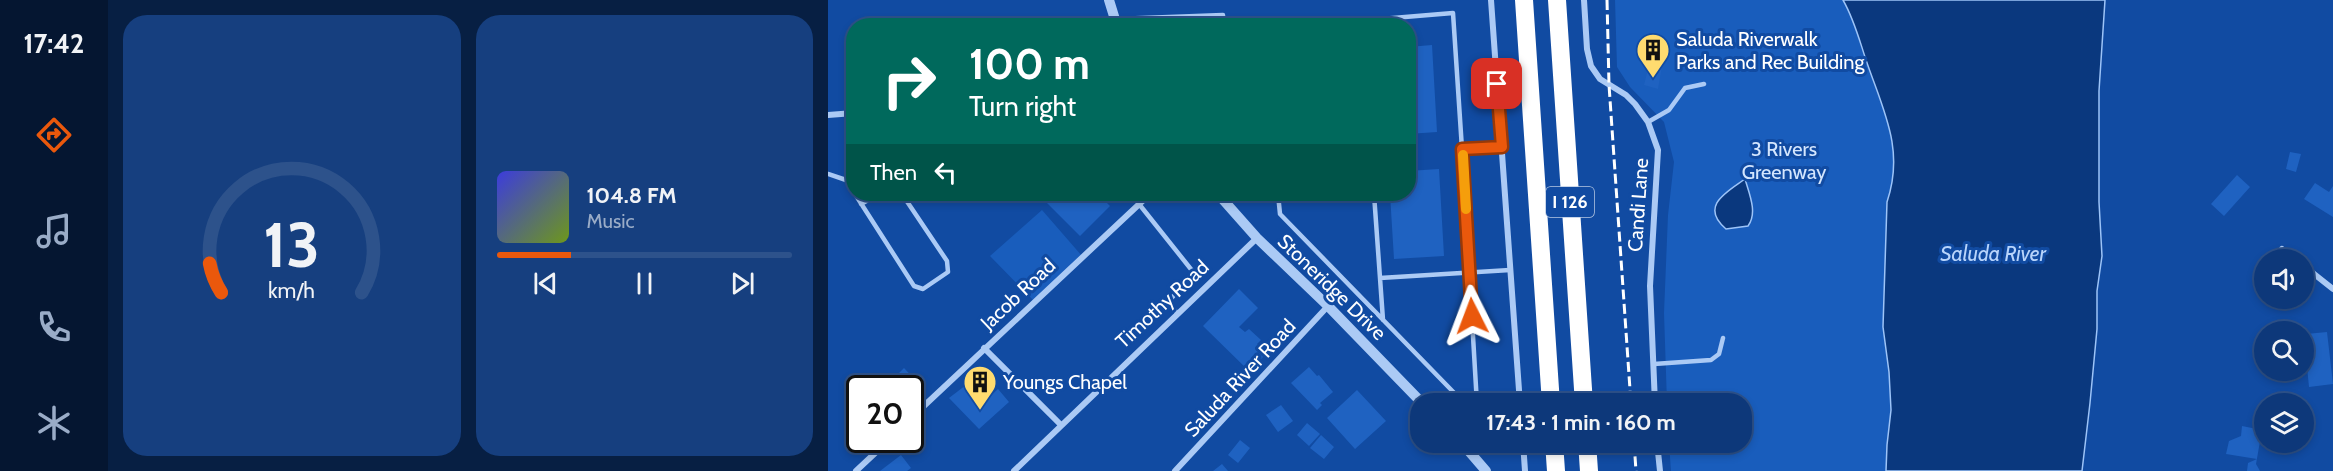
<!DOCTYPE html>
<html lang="en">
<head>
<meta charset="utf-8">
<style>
  :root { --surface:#0d387a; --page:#163f7f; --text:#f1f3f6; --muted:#9aacc7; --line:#2d528b; --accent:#ea580c }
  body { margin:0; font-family:Cabin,sans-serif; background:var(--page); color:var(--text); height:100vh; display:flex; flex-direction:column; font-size:22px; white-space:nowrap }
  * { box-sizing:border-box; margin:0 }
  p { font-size:20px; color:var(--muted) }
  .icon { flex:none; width:33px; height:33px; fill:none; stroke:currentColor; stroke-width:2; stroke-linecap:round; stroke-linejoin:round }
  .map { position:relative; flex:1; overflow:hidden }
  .sheet { display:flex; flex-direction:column; gap:15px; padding:15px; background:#071f43; width:720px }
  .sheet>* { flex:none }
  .hud { position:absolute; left:18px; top:18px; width:570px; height:183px; border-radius:24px; box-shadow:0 3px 9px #0003,0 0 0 2px var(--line); background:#00695c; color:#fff; overflow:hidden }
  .tools { position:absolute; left:1426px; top:249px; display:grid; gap:12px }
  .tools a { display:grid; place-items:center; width:60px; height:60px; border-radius:50%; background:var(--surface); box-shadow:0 3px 9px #0003,0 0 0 2px var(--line); font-size:30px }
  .speed { position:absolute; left:18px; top:375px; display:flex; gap:12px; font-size:30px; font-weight:700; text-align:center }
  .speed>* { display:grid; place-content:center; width:78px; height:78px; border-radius:50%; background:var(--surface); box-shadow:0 3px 9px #0003,0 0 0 2px var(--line); line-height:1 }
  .speed .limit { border:3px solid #111; border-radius:9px; background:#fff; color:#111 }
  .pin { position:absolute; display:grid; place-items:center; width:51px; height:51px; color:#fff; margin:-26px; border-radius:12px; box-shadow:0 3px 9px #0006 }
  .me { position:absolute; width:66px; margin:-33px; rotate:357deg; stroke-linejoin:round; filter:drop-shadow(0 0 4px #0008) }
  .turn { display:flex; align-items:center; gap:21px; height:126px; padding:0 24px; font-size:27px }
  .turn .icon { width:78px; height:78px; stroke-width:2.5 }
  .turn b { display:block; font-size:42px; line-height:51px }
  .then { display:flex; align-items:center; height:57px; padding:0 24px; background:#0003; gap:12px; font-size:22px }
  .sheet .tile { flex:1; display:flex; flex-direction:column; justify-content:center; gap:9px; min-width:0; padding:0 21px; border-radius:24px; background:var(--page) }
  .sheet .dial { align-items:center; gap:0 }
  .dial svg { height:156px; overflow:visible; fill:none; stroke:var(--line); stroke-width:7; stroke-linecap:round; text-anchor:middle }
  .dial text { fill:var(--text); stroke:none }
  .song { display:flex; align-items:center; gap:18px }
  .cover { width:72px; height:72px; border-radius:9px; background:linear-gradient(135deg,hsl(240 70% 55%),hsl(80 70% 35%)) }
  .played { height:6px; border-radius:3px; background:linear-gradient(90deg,var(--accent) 25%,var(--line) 25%) }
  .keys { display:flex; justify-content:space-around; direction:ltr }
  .sheet .tiles { flex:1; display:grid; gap:15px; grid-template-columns:repeat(2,1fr) }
  .trip { position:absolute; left:582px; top:393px; width:342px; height:60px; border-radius:24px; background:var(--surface); box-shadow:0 3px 9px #0003,0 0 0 2px var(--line); font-weight:700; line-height:60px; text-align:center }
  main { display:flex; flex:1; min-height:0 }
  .dock { display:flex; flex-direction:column; width:108px; justify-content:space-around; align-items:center; background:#051631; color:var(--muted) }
  .dock .icon { width:42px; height:42px }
  .dock .active { color:var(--accent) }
  .dock b { font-size:27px; color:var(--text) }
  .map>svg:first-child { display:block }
  .green { fill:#195dbc }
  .water { fill:#0a387e; stroke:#9dc4f8; stroke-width:1.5 }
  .building { fill:#1f62c1 }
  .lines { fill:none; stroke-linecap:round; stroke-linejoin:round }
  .service { stroke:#abcaf5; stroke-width:4.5 }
  .minor { stroke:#abcaf5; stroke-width:6 }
  .tertiary { stroke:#abcaf5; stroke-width:10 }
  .motorway { stroke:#fff; stroke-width:18 }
  .rail { stroke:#fff; stroke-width:3; stroke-dasharray:10 4.5; stroke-linecap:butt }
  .route-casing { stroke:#983908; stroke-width:15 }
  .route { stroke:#ea580c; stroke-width:10 }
  .slow { stroke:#f59e0b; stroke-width:10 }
  .labels { text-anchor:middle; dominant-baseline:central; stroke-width:6; stroke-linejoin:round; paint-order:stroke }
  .shield { fill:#114ba2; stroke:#b8c9e3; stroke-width:1.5 }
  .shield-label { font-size:18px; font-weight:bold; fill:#fff }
  .poi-label { font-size:20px; fill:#fff; stroke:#114ba2; text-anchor:start }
  .park-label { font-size:20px; fill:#d4e6fe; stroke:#114ba2 }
  .street-label { font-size:20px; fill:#fff; stroke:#114ba2 }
  .water-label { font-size:21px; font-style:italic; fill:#b8d4fb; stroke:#114ba2 }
</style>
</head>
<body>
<main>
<nav class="dock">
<b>17:42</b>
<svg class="icon active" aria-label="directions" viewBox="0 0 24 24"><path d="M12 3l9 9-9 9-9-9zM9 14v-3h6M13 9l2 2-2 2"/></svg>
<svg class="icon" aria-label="music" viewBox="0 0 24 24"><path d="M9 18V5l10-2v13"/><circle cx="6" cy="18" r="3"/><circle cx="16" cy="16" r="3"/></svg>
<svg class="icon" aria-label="phone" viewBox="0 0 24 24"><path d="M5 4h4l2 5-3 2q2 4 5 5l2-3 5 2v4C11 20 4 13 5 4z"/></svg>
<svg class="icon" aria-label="climate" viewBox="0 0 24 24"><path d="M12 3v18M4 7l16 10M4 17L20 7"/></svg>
</nav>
<section class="sheet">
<div class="tiles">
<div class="tile dial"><svg viewBox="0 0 100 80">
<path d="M14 69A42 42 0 1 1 86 69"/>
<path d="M14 69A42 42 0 0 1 8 54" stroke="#ea580c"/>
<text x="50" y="56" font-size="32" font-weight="700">13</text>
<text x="50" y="72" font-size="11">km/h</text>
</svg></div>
<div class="tile">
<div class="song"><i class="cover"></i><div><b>104.8 FM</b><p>Music</p></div></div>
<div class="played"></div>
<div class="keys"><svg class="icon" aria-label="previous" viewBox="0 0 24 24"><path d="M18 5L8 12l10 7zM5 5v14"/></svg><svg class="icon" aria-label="pause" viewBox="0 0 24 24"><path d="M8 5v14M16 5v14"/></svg><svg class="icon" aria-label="next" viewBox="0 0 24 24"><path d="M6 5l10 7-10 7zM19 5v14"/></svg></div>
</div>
</div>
</section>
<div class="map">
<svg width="1505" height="471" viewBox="0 0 1505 471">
  <rect width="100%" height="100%" fill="#114ba2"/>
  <path class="green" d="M787,0h228l4,7c8,17 12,34 18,52 17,51 40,89 22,143l-4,125 6,45 2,38 -4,35 -1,26h-215l-2,-28 73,-1v-38l-75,-1 -3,-90 4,-98 6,-53 -10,-40 -34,-35 -13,-20z
    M214,210l40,46 -48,45 -44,-45z"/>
  <path class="water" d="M1015,0h262l-6,91v111l3,54 -5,35v38l-7,74 -8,68h-196l1,-26 4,-35 -2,-38 -6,-45 4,-125c18,-53 -4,-92 -21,-142 -7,-21 -12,-41 -23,-60z
    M917,179c4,14 13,34 3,47l-22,3c-27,-23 1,-37 19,-50z"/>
  <path class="building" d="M833,36l2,13 -11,1 -2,-12z
    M604,45l5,87 -29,2v-87z
    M824,64l10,2 -4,23 -14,-4 4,-16 3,1z
    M1462,152l11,2 -5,18 -10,-3z
    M611,169l5,87 -50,3 -4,-65h18v-23z
    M1409,175l13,12 -26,29 -13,-12z
    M1487,183l14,9 4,-6v31l-29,-18z
    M210,194h60l12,12 -30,30z
    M411,289l19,19 -19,19 6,5 4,-3 12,11 -4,4 10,9 -18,18 -46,-45z
    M1499,332l6,52 -24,3 -2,-20h-3v-12l5,-1 -3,-20z
    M481,367l8,9 2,-1 14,17 -13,11 2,2 -5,5 -26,-27z
    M76,368l17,18 -11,9v-7h-12l-7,-7z
    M138,385l17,18 15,-14 11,13 -30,27 -30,-31z
    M529,390l29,31 -31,28 -28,-31z
    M453,405l12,16 -15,11 -12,-17z
    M32,419v12l-6,-6z
    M479,423l13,11 -11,12 -12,-11z
    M1414,426l20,4 -6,34 4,7h-13l1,-8 9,-4 -31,-5 3,-13 12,-5z
    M493,435l13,12 -10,12 -14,-11z
    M412,440l10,8 -12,15 -10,-8z
    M73,455l10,13 -4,3h-27z
    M394,464l6,7h-15z"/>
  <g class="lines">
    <path class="service" d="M287,19l108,-4v11
      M469,26l156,-13 9,136
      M820,122l21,-12 16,-22 19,-4
      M0,174l18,6 8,12
      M27,194l59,92 9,3 25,-17 -1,-11 -45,-67
      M450,194l2,20 185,190
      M546,194l9,126
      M33,204l18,-10
      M311,204l55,69 -26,29 9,11
      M552,278l130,-8
      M826,364l57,-4 8,-6 4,-16
      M649,404l-15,-255 40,-2"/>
    <path class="minor" d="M663,0l29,404
      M756,0l3,49 4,17 9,13 26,16 9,9 13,18 10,28 -8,136 5,118
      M272,26l15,-7
      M0,115l26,-2
      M1454,249l13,11
      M1476,266l29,23
      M156,348l77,77
      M82,419l240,-225
      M695,442l2,29
      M829,442l3,29
      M28,471l33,-31
      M186,471l243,-233
      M347,471l153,-165"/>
    <path class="tertiary" d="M281,0l8,26
      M390,194l39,44 71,68 95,98
      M633,442l25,29"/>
    <path class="motorway" d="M696,0l27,404
      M729,0l27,404
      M726,442l2,29
      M759,442l2,29"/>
    <path class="rail" d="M779,0l2,85 22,319
      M806,442l2,29"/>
  </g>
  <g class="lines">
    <g class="route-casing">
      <path id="route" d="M644,316l-10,-167 40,-2 -5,-63"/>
    </g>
    <use href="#route" class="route"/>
    <path class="slow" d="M635,155l3,54"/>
  </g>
  <defs>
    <g id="building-pin" transform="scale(1.725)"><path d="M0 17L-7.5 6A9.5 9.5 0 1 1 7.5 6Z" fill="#ffdb6f" stroke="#114ba2"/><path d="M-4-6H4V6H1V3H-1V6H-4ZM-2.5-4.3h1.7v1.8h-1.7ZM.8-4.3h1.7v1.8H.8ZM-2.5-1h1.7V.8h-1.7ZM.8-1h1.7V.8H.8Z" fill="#111"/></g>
  </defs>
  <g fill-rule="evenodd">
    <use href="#building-pin" x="825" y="50"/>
    <use href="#building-pin" x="152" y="382"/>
  </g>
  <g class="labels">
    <rect class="shield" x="718" y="187" width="48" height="30" rx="4.5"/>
    <g class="shield-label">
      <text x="742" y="202">I 126</text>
    </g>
    <g class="poi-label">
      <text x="848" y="39">Saluda Riverwalk<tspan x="848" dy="23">Parks and Rec Building</tspan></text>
      <text x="175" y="382">Youngs Chapel</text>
    </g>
    <g class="park-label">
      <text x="956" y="149">3 Rivers<tspan x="956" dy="23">Greenway</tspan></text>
    </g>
    <g class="street-label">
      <text transform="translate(810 205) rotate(-86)">Candi Lane</text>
      <text transform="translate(504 287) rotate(44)">Stoneridge Drive</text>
      <text transform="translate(190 294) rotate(-43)">Jacob Road</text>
      <text transform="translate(334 304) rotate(-43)">Timothy Road</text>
      <text transform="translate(412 378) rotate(-47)">Saluda River Road</text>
    </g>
    <g class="water-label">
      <text x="1165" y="253">Saluda River</text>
    </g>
  </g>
</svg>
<div class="tools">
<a><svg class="icon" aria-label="sound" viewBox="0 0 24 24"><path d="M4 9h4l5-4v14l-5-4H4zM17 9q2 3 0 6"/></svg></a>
<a><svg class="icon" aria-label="search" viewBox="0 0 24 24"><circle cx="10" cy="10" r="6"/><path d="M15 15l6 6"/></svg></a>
<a><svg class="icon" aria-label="layers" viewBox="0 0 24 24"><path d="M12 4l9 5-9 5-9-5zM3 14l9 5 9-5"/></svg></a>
</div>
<div class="speed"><div class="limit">20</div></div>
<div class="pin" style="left:669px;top:84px;background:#d93025"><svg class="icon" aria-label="arrive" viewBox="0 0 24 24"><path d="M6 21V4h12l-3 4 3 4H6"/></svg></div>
<svg class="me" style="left:644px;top:316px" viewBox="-20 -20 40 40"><path d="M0-17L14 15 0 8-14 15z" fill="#ea580c" stroke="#fff" stroke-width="4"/></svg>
<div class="trip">17:43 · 1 min · 160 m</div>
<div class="hud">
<div class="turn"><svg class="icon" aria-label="right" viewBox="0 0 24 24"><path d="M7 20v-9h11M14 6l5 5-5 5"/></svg><div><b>100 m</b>Turn right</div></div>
<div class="then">Then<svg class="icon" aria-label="left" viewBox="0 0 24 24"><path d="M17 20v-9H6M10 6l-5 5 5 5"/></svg></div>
</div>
</div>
</main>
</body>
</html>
